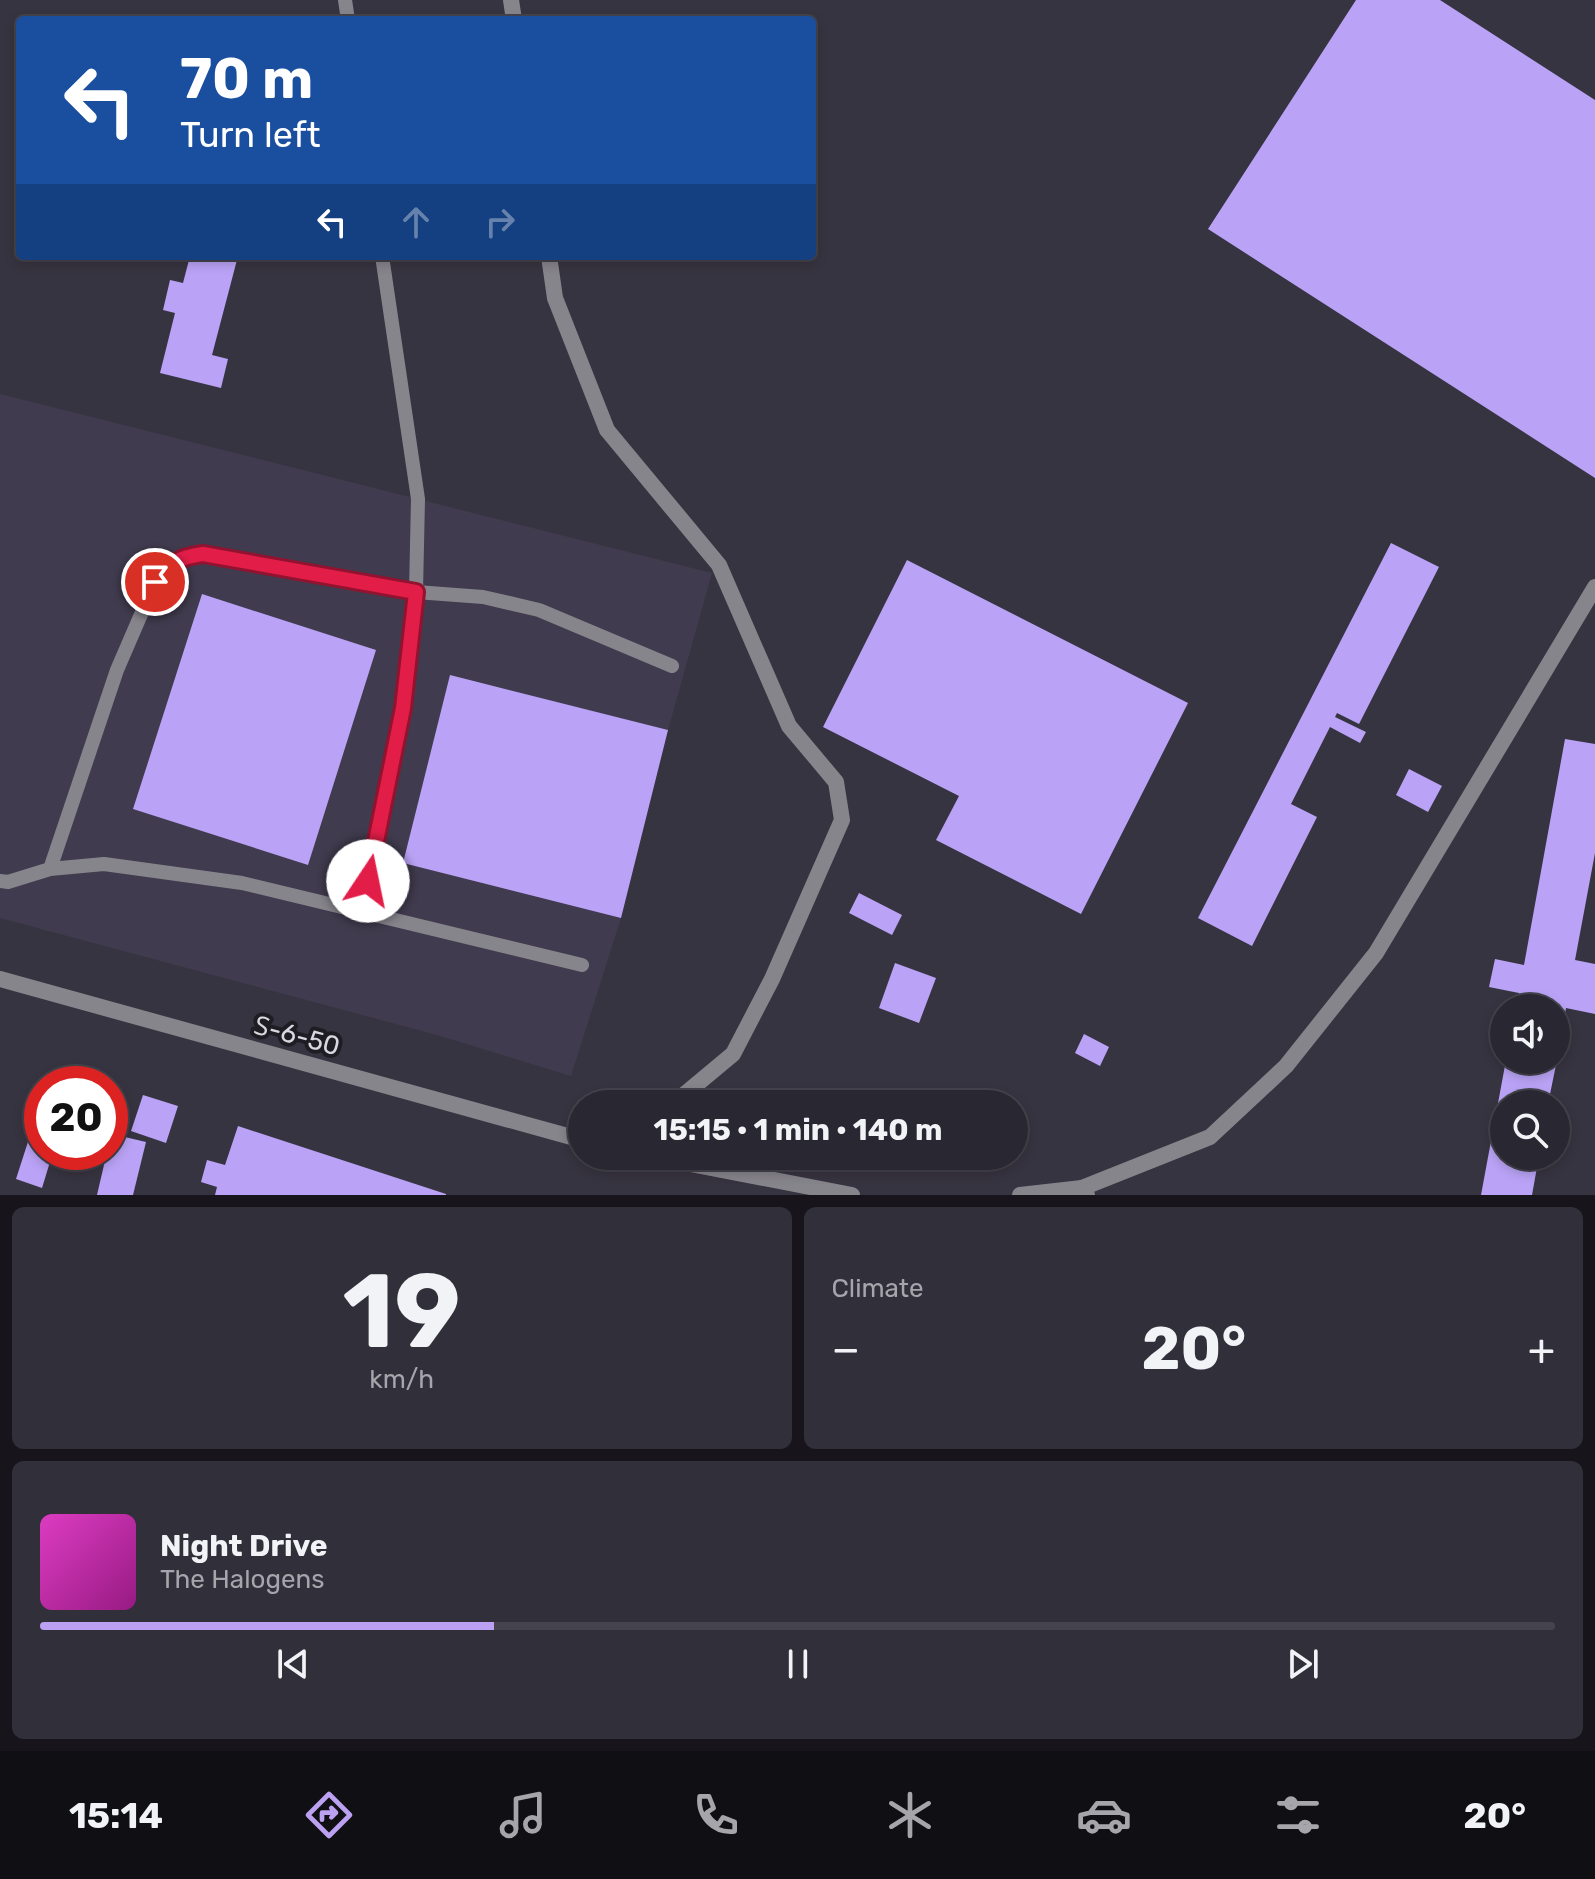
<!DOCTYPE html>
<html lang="en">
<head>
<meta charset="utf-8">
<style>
  :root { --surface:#292731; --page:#312f39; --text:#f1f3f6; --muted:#a5a5ab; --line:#45444d; --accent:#bca0f2 }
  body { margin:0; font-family:Rubik,"Noto Sans Armenian",sans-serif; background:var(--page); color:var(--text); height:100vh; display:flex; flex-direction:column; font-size:30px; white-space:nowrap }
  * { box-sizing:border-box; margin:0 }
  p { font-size:26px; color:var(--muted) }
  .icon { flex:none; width:44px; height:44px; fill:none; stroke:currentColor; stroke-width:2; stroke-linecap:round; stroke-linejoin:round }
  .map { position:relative; height:1195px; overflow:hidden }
  .side { display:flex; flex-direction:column; gap:12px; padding:12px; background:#17151b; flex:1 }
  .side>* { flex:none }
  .guide { position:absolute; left:16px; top:16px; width:800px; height:244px; border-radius:8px; box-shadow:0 4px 12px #0003,0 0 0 2px var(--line); background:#1a4fa0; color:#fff; overflow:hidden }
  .tools { position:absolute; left:1490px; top:994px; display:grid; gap:16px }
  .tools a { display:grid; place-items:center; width:80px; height:80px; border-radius:50%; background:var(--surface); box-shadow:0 4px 12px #0003,0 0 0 2px var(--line); font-size:40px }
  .speed { position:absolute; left:24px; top:1066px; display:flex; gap:16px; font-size:40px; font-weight:700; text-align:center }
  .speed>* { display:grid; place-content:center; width:104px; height:104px; border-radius:50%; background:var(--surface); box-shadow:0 4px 12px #0003,0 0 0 2px var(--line); line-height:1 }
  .speed .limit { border:12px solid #d22; background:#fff; color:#111 }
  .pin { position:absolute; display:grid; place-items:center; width:68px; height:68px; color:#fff; margin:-34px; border:4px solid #fff; border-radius:50%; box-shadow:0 2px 8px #0007 }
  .me { position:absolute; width:88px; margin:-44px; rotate:11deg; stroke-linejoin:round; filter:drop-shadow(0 0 6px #0008) }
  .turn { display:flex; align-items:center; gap:28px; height:168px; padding:0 32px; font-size:36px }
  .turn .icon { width:104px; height:104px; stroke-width:2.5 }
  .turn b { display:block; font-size:56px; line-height:68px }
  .lanes { display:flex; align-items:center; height:76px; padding:0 32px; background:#0003; justify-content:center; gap:40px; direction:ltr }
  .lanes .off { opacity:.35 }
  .big { font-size:60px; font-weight:700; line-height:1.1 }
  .side .card { flex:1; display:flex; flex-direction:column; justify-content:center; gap:12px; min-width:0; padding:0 28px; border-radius:12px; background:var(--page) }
  .side .dial { align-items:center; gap:0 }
  .dial b { font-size:104px; line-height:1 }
  .song { display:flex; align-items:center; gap:24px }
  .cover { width:96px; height:96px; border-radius:12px; background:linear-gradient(135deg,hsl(310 70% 55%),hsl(310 70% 35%)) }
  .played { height:8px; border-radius:4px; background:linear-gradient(90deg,var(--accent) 30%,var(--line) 30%) }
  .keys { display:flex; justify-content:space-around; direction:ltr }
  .heat { display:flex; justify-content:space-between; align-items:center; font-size:44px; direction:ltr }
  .side .tiles { flex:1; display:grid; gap:12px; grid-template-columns:1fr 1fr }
  .card:last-child { grid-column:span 2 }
  .trip { position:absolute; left:568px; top:1090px; width:460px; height:80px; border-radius:40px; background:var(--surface); box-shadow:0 4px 12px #0003,0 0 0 2px var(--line); font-weight:700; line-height:80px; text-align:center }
  .tab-bar { display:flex; height:128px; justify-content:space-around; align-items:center; background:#101014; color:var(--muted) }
  .tab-bar .icon { width:56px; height:56px }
  .tab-bar .selected { color:var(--accent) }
  .tab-bar b { font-size:36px; color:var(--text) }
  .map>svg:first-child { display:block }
  .built { fill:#403b4e }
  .building { fill:#baa3f6 }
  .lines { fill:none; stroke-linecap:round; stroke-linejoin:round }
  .service { stroke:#87858c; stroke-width:14 }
  .minor { stroke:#87858c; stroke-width:16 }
  .tertiary { stroke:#87858c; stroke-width:16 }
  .route-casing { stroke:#92132f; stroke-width:20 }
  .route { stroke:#e11d48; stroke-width:14 }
  .labels { text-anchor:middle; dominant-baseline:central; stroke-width:8; stroke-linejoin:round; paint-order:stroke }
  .street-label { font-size:26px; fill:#d9d7e0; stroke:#1e1d23 }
</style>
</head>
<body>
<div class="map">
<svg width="1595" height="1195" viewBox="0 0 1595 1195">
  <rect width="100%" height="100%" fill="#373441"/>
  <path class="built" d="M0,394l712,179 -44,157 -47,188 -50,158 -134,-41 -437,-117z"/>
  <path class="building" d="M1356,0h84l155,100v378l-387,-249z
    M190,256h48l-26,99 16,4 -7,29 -61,-15 15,-60 -12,-3 7,-30 13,3z
    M1391,543l48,24 -80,157 -22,-11 -2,4 31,15 -6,11 -30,-16 -39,77 26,13 -65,129 -54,-28z
    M907,560l281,143 -107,211 -145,-74 23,-44 -136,-69z
    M202,594l174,56 -68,215 -175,-56z
    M450,675l218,55 -47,188 -218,-55z
    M1565,739l30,5v109l-20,107 20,4v50l-29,-6 -8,47 -2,-47h-40l3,-15 -30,-6 6,-28 29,6z
    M1409,769l33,17 -14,26 -32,-17z
    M859,893l43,22 -10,20 -43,-22z
    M895,963l41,15 -17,45 -40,-15z
    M1084,1034l25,13 -9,19 -25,-13z
    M1506,1060h51l-9,44h-44v52h35l-7,39h-51z
    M143,1095l35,11 -12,37 -35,-12z
    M35,1120l7,2v30h11l-11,36 -26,-9z
    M238,1126l208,68v1h-231l2,-8 -16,-5 6,-22 18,5z
    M112,1134l34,8 -13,53h-36l10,-43h3z"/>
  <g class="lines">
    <path class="service" d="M345,0l3,20
      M382,256l36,243 -2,93 67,5 56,13 133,56
      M50,869l67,-199 38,-88 11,-14 16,-11 21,-3 213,38 -13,116 -41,202
      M0,881l8,1 42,-13 54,-5 138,19 340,82"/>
    <path class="minor" d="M511,0l3,20
      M549,256l6,42 52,132 112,135 70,161 47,56 6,38 -70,159 -39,75 -60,50
      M1087,1195l-5,-7 128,-51 76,-71 90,-113 219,-366"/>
    <path class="tertiary" d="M0,979l582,161
      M649,1156l203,39
      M1020,1195l62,-7"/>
  </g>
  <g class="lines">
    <g class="route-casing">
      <path id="route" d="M155,582c16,-19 23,-25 48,-28l213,38 -13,116 -35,173"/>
    </g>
    <use href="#route" class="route"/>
  </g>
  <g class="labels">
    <g class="street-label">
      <text transform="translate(297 1036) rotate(15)">Տ-6-50</text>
    </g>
  </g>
</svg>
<div class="tools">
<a><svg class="icon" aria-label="sound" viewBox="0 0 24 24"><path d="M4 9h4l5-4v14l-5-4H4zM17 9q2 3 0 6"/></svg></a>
<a><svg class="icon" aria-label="search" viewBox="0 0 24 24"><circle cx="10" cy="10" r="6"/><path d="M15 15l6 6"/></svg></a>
</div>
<div class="speed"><div class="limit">20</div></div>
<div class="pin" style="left:155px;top:582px;background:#d93025"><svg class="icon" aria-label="arrive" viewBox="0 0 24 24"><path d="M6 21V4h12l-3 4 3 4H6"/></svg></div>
<svg class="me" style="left:368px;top:881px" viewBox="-20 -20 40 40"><circle r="19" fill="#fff"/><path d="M0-13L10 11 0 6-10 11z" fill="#e11d48"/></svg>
<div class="trip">15:15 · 1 min · 140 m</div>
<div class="guide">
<div class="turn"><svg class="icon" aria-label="left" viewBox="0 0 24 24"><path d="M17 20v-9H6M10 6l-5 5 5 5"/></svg><div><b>70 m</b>Turn left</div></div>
<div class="lanes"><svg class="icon" aria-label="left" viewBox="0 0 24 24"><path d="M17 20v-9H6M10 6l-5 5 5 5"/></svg><svg class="icon off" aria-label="ahead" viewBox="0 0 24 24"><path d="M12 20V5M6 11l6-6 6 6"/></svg><svg class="icon off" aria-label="right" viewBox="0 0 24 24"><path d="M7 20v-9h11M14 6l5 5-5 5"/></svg></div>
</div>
</div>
<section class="side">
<div class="tiles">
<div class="card dial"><b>19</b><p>km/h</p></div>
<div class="card"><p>Climate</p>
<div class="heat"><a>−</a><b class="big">20°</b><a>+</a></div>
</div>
<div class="card">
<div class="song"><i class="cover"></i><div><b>Night Drive</b><p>The Halogens</p></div></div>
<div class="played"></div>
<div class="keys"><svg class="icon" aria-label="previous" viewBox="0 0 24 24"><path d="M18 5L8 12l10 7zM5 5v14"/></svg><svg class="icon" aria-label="pause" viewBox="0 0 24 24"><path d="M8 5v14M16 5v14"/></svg><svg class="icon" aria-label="next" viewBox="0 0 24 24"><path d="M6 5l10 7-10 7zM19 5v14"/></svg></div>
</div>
</div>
</section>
<nav class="tab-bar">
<b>15:14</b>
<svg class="icon selected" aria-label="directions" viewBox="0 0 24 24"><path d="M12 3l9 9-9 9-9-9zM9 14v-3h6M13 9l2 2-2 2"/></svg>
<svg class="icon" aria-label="music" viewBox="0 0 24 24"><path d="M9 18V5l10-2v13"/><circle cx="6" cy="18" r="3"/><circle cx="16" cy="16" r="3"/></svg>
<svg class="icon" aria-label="phone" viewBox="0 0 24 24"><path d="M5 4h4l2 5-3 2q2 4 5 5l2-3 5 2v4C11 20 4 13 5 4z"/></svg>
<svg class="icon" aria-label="climate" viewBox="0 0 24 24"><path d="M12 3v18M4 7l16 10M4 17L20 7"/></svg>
<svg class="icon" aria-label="car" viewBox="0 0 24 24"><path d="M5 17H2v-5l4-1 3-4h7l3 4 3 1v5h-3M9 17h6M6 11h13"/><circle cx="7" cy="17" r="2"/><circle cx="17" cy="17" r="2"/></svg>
<svg class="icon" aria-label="filters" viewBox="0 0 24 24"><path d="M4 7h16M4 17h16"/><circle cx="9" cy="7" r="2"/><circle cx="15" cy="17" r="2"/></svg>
<b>20°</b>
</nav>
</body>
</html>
